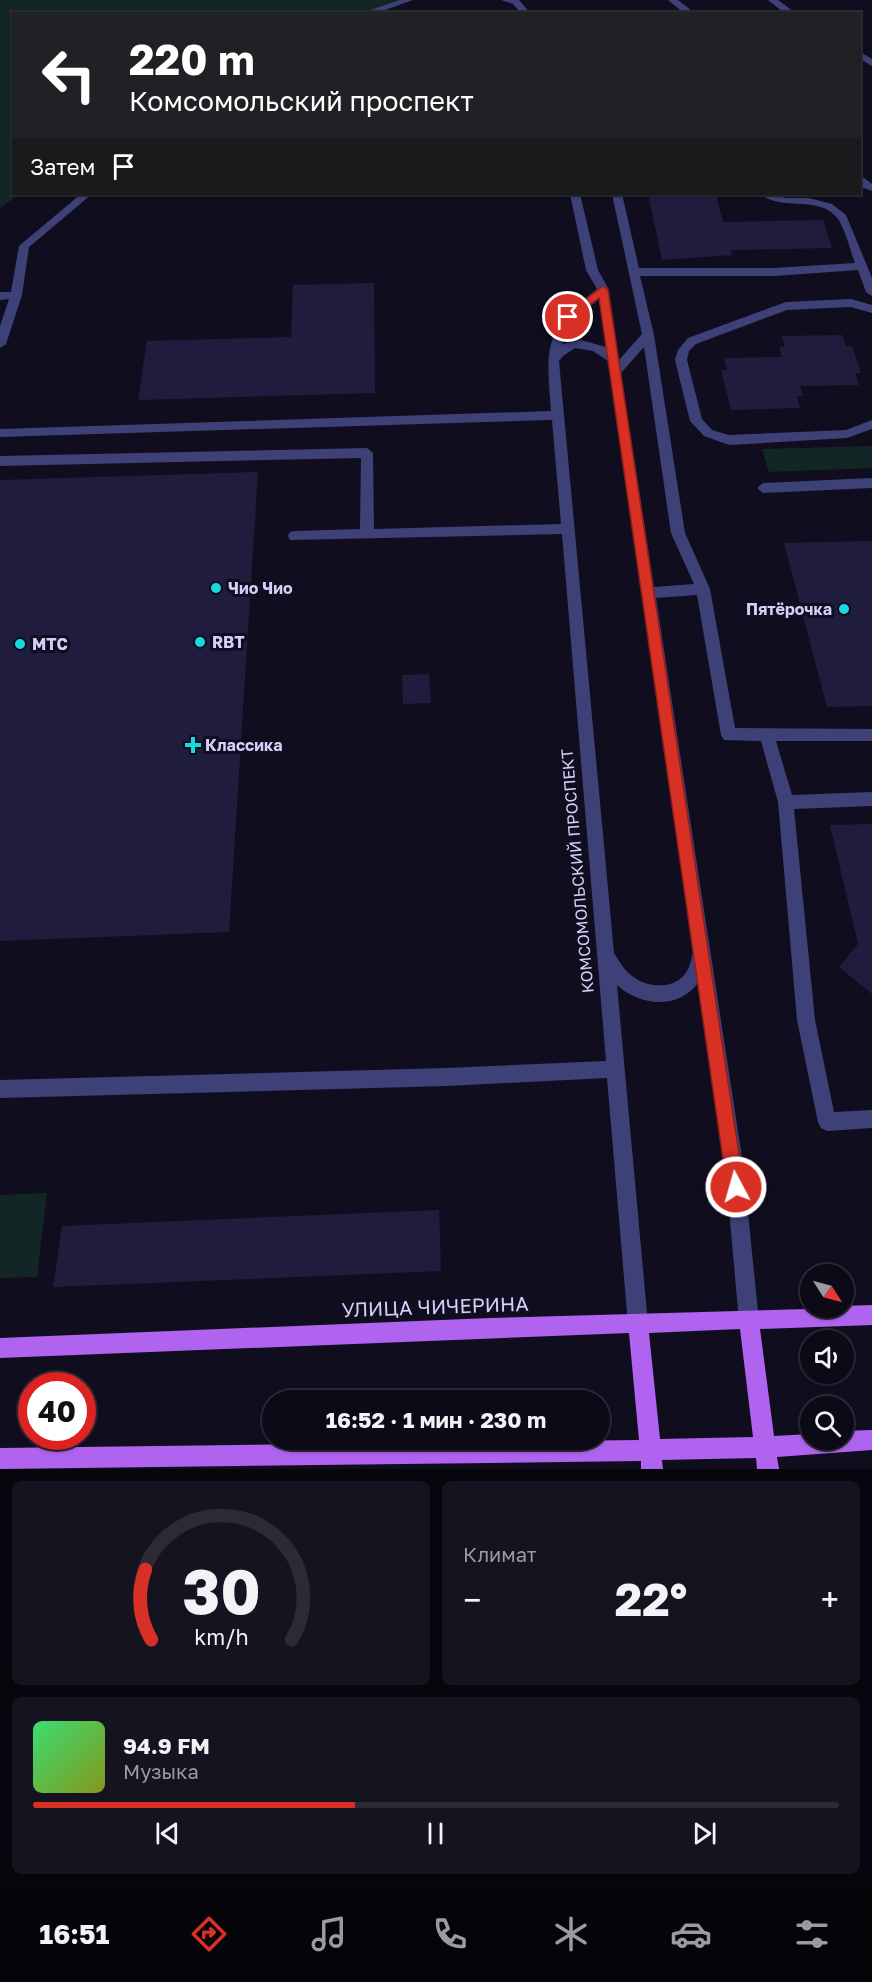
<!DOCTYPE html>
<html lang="ru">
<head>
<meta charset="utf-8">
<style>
  :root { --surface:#0c0a16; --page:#15131f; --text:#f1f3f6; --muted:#9a9aa1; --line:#2c2b35; --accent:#d93025 }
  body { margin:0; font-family:"Golos Text",sans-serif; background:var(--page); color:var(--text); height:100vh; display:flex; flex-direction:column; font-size:22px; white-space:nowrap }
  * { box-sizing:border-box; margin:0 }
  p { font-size:20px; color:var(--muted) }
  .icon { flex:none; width:33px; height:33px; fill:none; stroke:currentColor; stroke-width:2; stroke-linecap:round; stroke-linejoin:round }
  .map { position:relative; height:1469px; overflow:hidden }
  .panel { display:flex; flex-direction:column; gap:12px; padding:12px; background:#07060c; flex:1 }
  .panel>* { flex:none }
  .hud { position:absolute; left:12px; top:12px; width:849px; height:183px; border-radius:0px; box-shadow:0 2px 4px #0004,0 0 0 2px var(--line); background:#202124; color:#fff; overflow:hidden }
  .needle { width:39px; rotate:126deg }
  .tools { position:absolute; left:800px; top:1264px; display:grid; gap:12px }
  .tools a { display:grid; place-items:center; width:54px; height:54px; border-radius:50%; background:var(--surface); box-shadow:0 2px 4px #0004,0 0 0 2px var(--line); font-size:30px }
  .speed { position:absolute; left:18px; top:1372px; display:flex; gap:12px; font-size:30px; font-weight:700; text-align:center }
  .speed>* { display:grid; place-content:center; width:78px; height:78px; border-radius:50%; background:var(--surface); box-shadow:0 2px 4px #0004,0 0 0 2px var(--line); line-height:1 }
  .speed .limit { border:9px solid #d22; background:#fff; color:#111 }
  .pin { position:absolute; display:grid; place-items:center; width:51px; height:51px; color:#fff; margin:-26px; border:3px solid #fff; border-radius:50%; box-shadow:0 2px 6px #0007 }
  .me { position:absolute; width:66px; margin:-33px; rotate:354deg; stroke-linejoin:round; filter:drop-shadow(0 0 4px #0008) }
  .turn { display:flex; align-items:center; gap:21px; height:126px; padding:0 18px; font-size:27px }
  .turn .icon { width:78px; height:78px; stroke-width:2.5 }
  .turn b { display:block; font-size:42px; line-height:51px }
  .then { display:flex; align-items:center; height:57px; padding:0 18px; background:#0003; gap:12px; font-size:22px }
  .big { font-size:45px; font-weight:700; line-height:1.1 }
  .panel .tile { flex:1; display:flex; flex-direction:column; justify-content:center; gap:9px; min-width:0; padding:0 21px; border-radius:9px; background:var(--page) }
  .panel .dial { align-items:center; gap:0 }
  .dial svg { height:156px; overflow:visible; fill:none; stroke:var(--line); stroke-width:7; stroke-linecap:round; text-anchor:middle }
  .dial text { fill:var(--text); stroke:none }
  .song { display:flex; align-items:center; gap:18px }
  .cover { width:72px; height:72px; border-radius:9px; background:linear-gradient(135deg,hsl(140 70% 55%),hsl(70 70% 35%)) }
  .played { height:6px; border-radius:3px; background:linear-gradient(90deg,var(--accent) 40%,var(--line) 40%) }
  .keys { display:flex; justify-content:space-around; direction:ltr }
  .heat { display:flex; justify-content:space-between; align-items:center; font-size:33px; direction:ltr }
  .panel .tiles { flex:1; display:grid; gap:12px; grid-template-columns:1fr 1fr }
  .tile:last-child { grid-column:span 2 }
  .trip { position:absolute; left:262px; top:1390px; width:348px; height:60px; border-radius:30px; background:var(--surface); box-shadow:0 2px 4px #0004,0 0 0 2px var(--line); font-weight:700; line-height:60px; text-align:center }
  .menu { display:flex; height:96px; justify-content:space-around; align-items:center; background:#050409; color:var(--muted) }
  .menu .icon { width:42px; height:42px }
  .menu .active { color:var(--accent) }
  .menu b { font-size:27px; color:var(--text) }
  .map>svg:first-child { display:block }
  .green { fill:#122725 }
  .building { fill:#201c3d }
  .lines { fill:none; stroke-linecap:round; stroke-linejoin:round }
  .minor { fill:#3e4178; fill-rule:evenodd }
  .major { fill:#af63ee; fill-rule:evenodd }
  .route { fill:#d93025; stroke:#8d1f18; stroke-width:1.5 }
  .poi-dot { fill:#18dade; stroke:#100e1e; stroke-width:2 }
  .labels { text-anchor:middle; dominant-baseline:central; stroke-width:6; stroke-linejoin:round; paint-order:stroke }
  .poi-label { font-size:16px; font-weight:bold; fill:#d2d0fa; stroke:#100e1e; text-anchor:start }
  .street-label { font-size:16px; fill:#d2d0fa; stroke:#100e1e }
  .near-street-label { font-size:20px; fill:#d2d0fa; stroke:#100e1e }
</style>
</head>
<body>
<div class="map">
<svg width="872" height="1469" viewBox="0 0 872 1469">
  <rect width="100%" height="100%" fill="#100e1e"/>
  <path class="green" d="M0,0h407l-43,14h-88l-17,-3 -3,3h-242v180h6l-20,14z
    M872,446v22l-103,4 -7,-23z
    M47,1193l-10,84 -37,1v-83z"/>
  <path class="building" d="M648,194h68l7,28 100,-2 9,28 -101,2 1,5 -70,5z
    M374,283l1,110 -237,7 9,-59 144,-4 2,-52z
    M842,335l4,11h6l9,27h-6l4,12 -59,1 3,10h-6l3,12 -69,2 -10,-40h6l-3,-12 58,-1 -3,-10h6l-3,-11z
    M258,472l-29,460 -229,9v-461z
    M872,541v165l-45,1 -43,-164z
    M429,674l2,29 -28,1 -1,-29z
    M872,824v170l-33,-27 19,-23 -28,-119z
    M439,1210l2,61 -388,16 9,-61z"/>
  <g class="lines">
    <path class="minor" d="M400,0h13l-39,14h-15z
      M501,0h18l12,14h-9l-9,-10z
      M668,0h10l18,14h-11z
      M768,0h10l19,14h-11z
      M860,52l12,7v7l-12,-7z
      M860,175l12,9v7l-11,-4z
      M81,194h11l-63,53 -7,48 -16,49 -6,4v-22l9,-27 -9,1v-8h11l8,-46z
      M570,194h10l18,76 11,20 10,70 23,-26 -30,-140h10l17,74h135l81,-5c-5,-13 -9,-32 -17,-44 -18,-25 -56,-7 -78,-25h13l12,4h24l23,6 14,11 26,63v18l-6,-4 -8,-22 -84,6h-134l14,59 31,198 25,56 25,139 137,1v12h-96l16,54 80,-3v14l-78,3 21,211 19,92 38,-2v18l-45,3 -6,-3 -3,-6 -21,-102 -19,-218 -17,-61 -37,-1 -3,-5 -24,-140 -41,3 87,566 16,157 -3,7 -7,3 -7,-3 -3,-7 -14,-157 -27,-181c-20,27 -58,23 -81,2l31,339 -3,7 -7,3 -7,-3 -3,-7 -21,-246 -160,8 -447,12v-18l447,-12 159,-7 -44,-527 -272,6 -2,-4 2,-4 5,-1 65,-2 1,-71 -361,8v-10l367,-8 6,5 1,76 187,-5 -9,-104 -552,17v-8l551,-18c-5,-64 -8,-81 46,-122l-11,-19zM599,299l7,48 -25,-7 -19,4 10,-22zM644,347l27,186 23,51 -40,3 -33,-214zM575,348l18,3 15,10 86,590c-3,6 -3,13 -6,18 -9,20 -37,20 -53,9 -10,-6 -15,-16 -21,-25l-55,-592 4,-5z
      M851,299l21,6v8l-21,-6 -64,3 -91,34 -7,7 -2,9 15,59 10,11 17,5 117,-5 26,-10v9l-25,9 -118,7 -25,-9 -14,-15 -15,-61 3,-10 10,-12 98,-36z
      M872,478v10l-109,5 -6,-5 6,-5z"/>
    <path class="major" d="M872,1305v20l-112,4 14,107 36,-2v6h33v-9l29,-1v20l-95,7 2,12h-22l-1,-11 -94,2 1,9h-22v-8l-641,8v-21l639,-8 -10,-107 -629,25v-20l490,-20 353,-10v-2zM740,1329l13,108 -93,2 -11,-106z"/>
  </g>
  <path class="route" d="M603,286l5,4 136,897 -2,6 -6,2 -6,-2 -3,-6 -128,-889 -28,21 -3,1 -5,-3z"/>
  <g class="poi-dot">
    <circle cx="216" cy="588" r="6"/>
    <circle cx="844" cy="609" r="6"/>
    <circle cx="200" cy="642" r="6"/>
    <circle cx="20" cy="644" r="6"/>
    <path d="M190 736h6v6h6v6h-6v6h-6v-6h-6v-6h6z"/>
  </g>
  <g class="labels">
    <g class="poi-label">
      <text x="228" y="588">Чио Чио</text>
      <text x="832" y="609" text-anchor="end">Пятёрочка</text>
      <text x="212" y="642">RBT</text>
      <text x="32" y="644">МТС</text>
      <text x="205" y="745">Классика</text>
    </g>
    <g class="street-label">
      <text transform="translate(577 871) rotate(-95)">КОМСОМОЛЬСКИЙ ПРОСПЕКТ</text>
    </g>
    <g class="near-street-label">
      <text transform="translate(435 1306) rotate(-2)">УЛИЦА ЧИЧЕРИНА</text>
    </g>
  </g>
</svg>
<div class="tools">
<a><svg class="needle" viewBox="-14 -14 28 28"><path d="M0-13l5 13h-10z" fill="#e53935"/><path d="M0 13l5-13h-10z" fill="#9a9aa1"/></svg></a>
<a><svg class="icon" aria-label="sound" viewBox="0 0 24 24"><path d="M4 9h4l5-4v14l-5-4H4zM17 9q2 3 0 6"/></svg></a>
<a><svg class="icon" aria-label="search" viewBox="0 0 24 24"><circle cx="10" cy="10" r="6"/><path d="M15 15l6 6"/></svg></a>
</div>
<div class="speed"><div class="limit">40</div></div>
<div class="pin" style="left:568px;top:317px;background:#d93025"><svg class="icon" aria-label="arrive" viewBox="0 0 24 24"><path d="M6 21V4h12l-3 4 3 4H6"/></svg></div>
<svg class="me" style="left:736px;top:1187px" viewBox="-20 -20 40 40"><circle r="17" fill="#d93025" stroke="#fff" stroke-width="3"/><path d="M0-11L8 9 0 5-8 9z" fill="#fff"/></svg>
<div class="trip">16:52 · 1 мин · 230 m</div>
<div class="hud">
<div class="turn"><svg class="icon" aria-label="left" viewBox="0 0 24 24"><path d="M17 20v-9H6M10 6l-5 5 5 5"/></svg><div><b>220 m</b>Комсомольский проспект</div></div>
<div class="then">Затем<svg class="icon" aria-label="arrive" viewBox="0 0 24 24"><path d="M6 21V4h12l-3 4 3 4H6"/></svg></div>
</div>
</div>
<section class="panel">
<div class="tiles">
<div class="tile dial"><svg viewBox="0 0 100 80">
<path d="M14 69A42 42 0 1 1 86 69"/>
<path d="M14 69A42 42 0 0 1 11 33" stroke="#d93025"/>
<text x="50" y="56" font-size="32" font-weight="700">30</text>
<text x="50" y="72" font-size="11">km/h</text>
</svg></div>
<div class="tile"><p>Климат</p>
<div class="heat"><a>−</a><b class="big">22°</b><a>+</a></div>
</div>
<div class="tile">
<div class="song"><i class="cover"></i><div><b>94.9 FM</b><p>Музыка</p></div></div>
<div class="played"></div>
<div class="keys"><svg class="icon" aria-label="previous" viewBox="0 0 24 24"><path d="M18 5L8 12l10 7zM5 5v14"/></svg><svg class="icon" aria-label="pause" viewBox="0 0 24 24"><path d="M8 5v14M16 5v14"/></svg><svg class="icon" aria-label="next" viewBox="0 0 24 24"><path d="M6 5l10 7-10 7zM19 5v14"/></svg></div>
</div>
</div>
</section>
<nav class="menu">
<b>16:51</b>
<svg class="icon active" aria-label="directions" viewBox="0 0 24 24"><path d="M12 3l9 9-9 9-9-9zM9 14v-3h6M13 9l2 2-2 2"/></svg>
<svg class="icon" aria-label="music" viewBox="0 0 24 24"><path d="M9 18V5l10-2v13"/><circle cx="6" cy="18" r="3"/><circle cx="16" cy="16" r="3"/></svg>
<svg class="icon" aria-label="phone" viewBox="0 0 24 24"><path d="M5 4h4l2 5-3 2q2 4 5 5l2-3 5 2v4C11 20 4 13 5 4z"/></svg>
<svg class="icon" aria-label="climate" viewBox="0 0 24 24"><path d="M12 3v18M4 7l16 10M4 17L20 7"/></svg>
<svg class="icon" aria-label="car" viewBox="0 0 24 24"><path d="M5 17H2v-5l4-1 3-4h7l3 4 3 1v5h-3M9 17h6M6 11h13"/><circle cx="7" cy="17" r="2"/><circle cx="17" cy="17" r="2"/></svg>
<svg class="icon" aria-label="filters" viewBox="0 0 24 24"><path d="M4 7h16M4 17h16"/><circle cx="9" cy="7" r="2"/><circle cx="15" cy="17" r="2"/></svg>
</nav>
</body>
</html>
